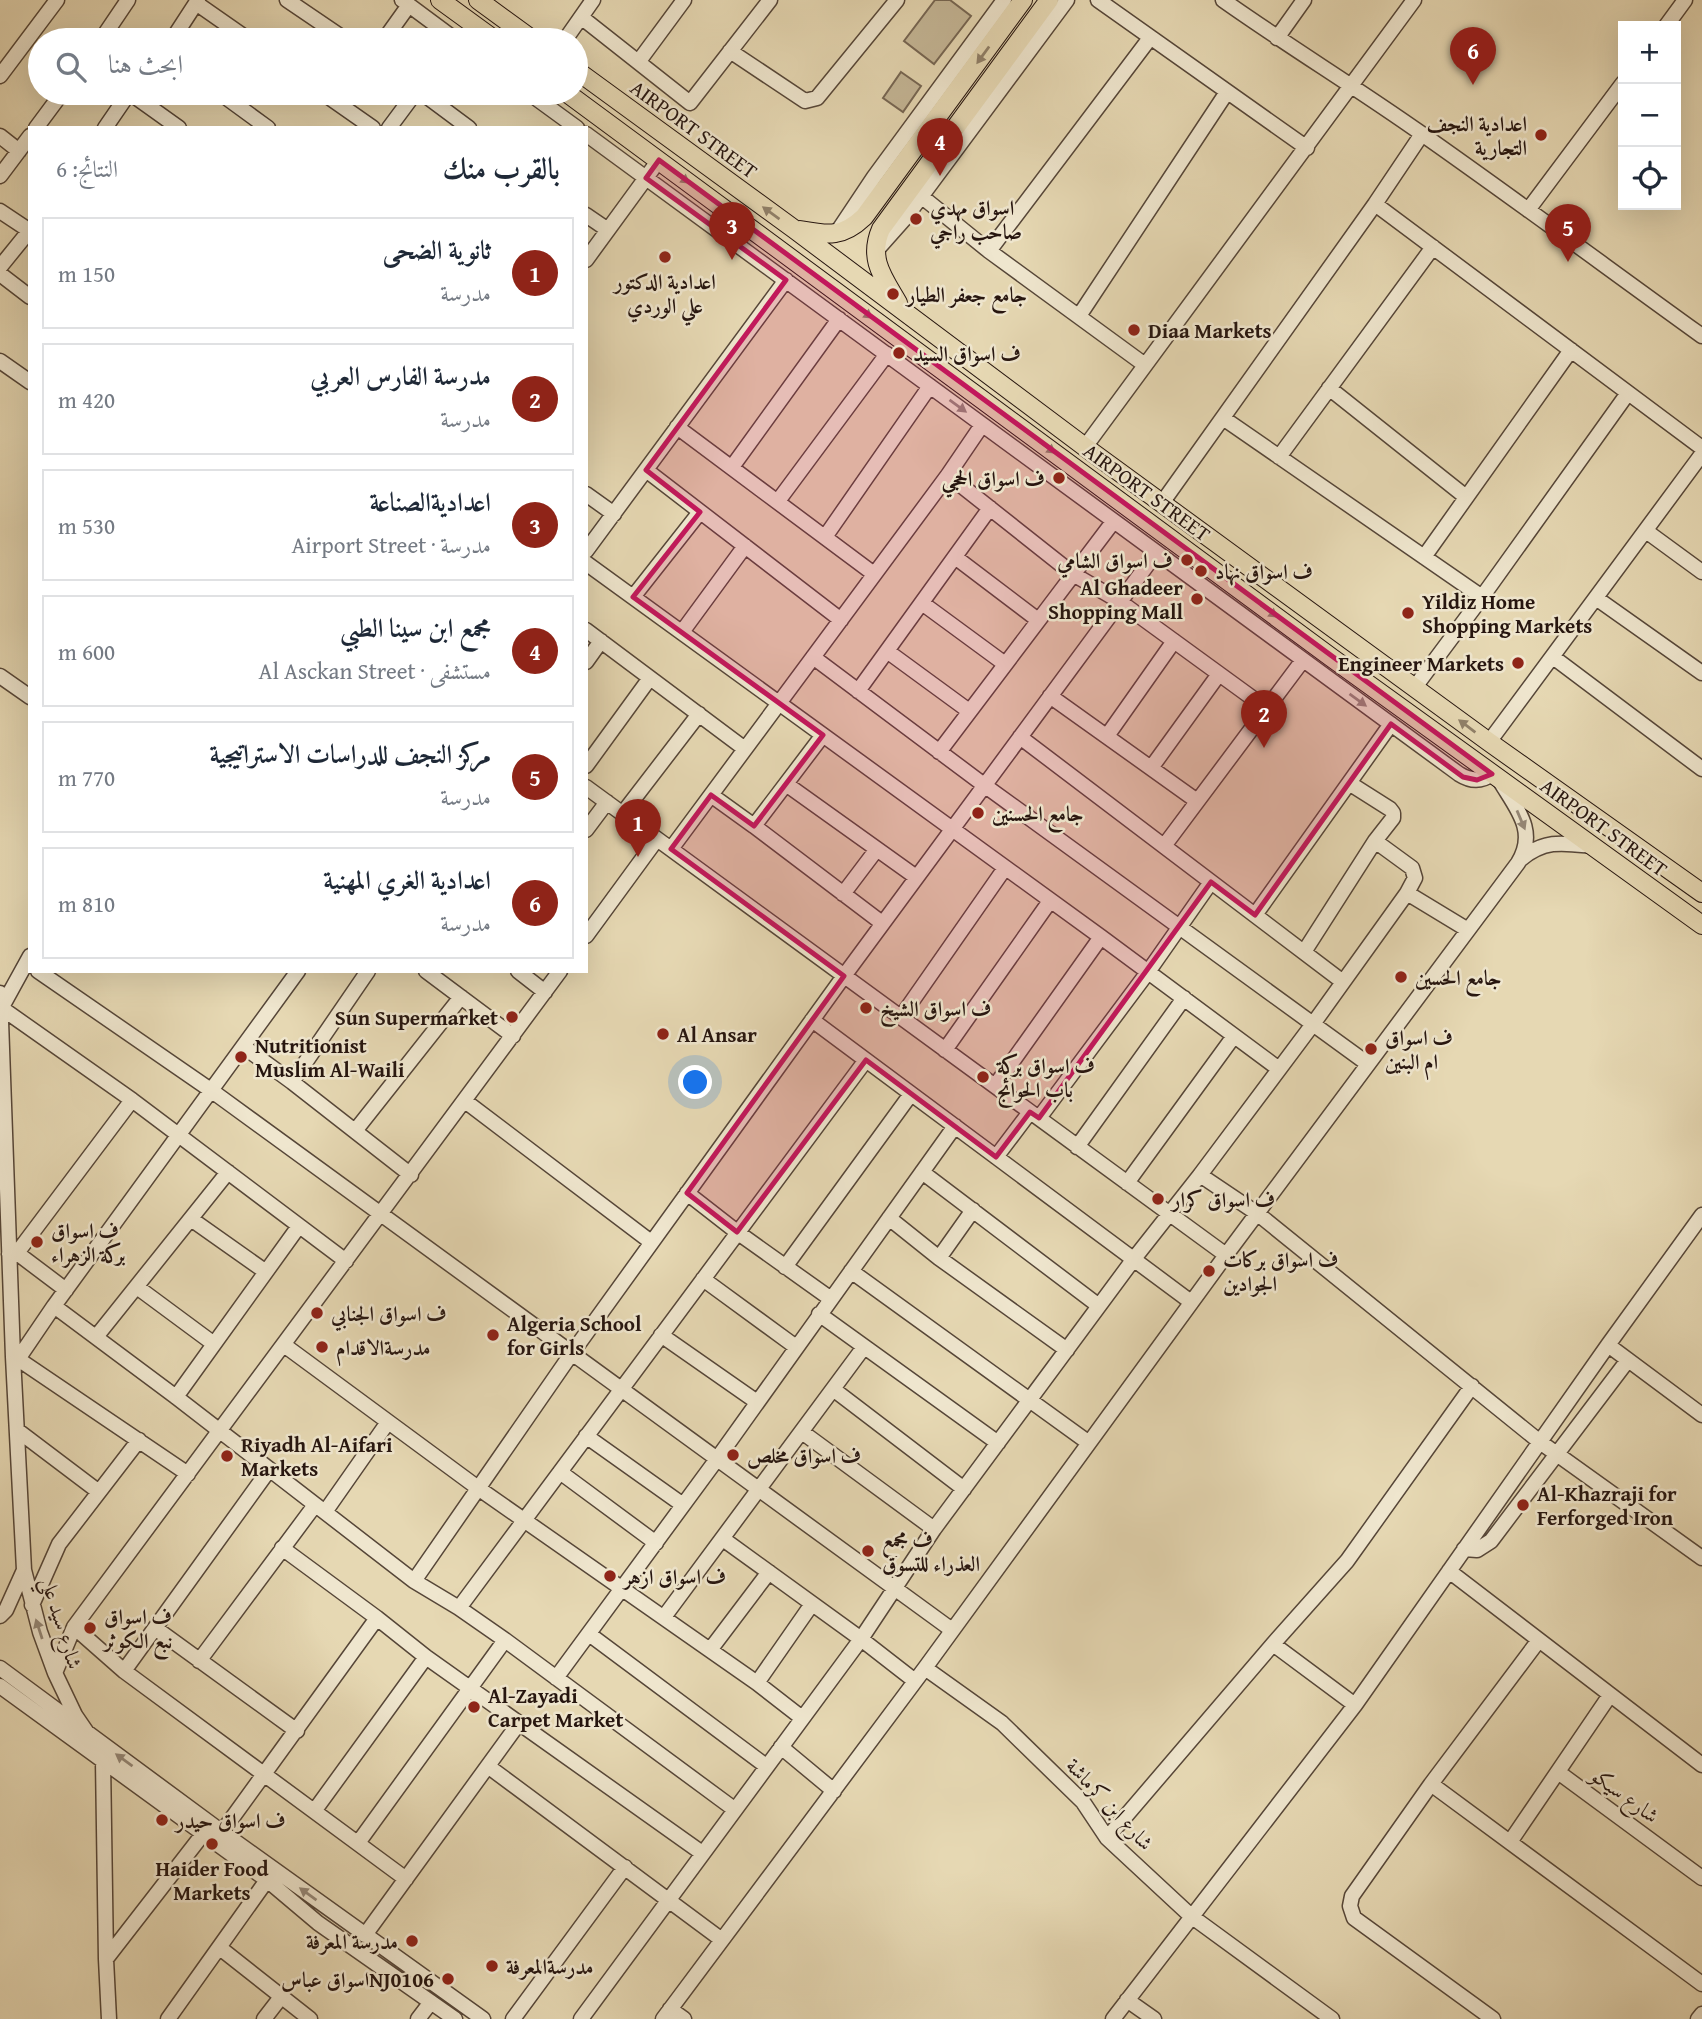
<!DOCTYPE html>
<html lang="ar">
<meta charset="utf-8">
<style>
:root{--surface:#fff;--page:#f6f6f7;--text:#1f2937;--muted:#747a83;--line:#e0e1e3;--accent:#8f2418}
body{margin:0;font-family:"Gentium Book Plus",Amiri,serif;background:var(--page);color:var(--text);direction:rtl}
.controls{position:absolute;right:21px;top:21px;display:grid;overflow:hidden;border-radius:0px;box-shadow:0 7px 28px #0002}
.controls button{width:63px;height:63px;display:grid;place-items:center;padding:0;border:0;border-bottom:2px solid var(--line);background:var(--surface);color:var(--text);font:35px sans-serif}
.you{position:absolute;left:696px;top:1083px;width:24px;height:24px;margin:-18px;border:5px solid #fff;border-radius:50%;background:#1a73e8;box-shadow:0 0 0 10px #1a73e833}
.badge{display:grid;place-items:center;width:46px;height:46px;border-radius:50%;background:var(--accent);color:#fff;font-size:23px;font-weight:700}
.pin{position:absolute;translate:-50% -58px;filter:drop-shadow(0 2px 4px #0008)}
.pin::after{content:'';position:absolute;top:37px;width:24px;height:21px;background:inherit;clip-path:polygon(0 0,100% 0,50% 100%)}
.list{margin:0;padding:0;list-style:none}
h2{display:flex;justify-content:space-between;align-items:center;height:91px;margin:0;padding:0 28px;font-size:30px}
h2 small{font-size:23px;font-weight:400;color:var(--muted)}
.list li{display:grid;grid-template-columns:46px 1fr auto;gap:21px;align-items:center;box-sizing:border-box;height:112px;margin:0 14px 14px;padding:0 14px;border:2px solid var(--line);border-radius:0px}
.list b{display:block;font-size:26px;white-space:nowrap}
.list p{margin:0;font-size:23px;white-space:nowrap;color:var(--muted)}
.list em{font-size:23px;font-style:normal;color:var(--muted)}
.icon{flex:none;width:38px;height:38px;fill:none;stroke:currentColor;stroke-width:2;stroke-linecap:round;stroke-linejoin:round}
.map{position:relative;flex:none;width:1702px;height:2019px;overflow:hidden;direction:ltr}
.search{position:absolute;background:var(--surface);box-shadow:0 7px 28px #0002;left:28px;top:28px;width:560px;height:77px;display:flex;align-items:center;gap:18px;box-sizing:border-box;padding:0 24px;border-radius:38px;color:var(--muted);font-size:26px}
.panel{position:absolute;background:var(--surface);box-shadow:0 7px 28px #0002;left:28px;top:126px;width:560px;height:847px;border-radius:0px;direction:rtl}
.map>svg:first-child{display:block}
.green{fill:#c5b797;stroke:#766653;stroke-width:2}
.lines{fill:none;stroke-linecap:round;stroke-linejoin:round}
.minor-casing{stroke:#564638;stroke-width:17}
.major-casing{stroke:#26150f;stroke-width:20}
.minor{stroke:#efe6ce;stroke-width:14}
.major{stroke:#e6d8b3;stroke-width:18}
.oneway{fill:#908069}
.oneway2{fill:#958878}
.marked{fill:#c2185b;fill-opacity:0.2;stroke:#c2185b;stroke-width:5;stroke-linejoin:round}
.poi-dot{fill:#8f2418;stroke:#efe6ce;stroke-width:2.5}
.labels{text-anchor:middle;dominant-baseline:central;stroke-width:5;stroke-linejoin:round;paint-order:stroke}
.poi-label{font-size:21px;font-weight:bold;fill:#26150f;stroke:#efe6ce;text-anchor:start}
.street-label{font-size:21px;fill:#26150f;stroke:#efe6ce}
</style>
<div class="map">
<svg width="1702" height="2019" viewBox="0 0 1702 2019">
<rect width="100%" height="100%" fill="#e6d8b3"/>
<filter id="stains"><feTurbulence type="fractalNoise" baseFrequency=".00286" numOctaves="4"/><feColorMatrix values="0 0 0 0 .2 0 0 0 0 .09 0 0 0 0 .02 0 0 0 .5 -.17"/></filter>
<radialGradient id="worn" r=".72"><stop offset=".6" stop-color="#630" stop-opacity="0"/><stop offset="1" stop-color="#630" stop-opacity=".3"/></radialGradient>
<!-- green -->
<path class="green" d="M935,0H950L971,16L934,64L904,41Z
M901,72L921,86L903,112L883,98Z"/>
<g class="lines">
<defs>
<path id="minor" d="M287,0L346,40
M402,0L456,40
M1098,0L1307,148
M1223,0C1288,46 1357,88 1422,134C1516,200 1609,269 1702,336
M196,3L249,40
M581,17L690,103L770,0
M1666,26L1685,0
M1277,38L1304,0
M101,40L128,0
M172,40L198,0
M384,40L409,5
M565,40L593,0
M730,51L805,101L817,98L897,0
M639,61L684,0
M0,76L57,0
M130,93L179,128
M220,93L268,128
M323,93L373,128
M422,93L469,128
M529,93L577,128
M36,128L62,93
M105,128L129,93
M389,128L415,93
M586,134L1459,774C1470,781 1481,782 1492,774
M0,136L19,151
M0,176L30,136
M921,196L989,251L1145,365
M1375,204L1702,448
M1528,210L1623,83
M0,211L30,231
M586,215L608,230
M836,234L874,177L1004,0
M989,251L1150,38
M875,252L906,217L1067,0
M586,260L659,160
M0,267L30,230
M0,274L30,297
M1079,316L1227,92
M0,361L30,382
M1329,388L1466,497
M1223,418L1482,597
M677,427L874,574
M1085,447L1414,0
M1279,457L1433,247
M732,467L839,319
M646,470L841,620
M948,475L1073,574L1119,601L1266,708
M586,494L614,514
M778,501L887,354
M1162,503L1375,204L1422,134
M1646,531L1702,572
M825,537L930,386
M586,551L786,280
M955,557L1038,620
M1424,557L1571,350
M586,563L1101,937L1279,1069
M633,597L700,512
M1596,598L1702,673
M922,603L1005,664
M586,630L745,749
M682,632L745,546
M887,651L969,711
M813,657L984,785L1368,1064
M1553,657L1702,769
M586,662L601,641
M0,676L30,697
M1415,687L1482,597L1628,393
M858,691L990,508
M1050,696L1197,801
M1107,736L1174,641
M1020,737L1343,982
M1489,742L1702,454
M939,752L1113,522
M586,766L650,678
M1151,768L1219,674
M786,784L916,877
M586,787L1226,1255
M711,795L754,826L823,735
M623,813L699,714
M754,826L882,923
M586,830L607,802
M1164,846L1303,660
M671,849L948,475L982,425
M1521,859C1545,839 1564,843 1592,846
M1407,893L1468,930
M843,894L877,849
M1255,915L1391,724
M586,936L657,839
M1304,952L1375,841L1393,818V813L1390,809L1349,783
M38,971L212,1091L952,1630
M426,971L513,1036
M518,971L545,992
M0,993L13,1357L24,1570L40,1632L55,1673L75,1715L88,1734
M0,1007L132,1100L346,1261
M2,1007L30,956
M901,1017L1005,868
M812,1020L1191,1302
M244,1047L292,1082L411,1175
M945,1050L1050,901
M292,1082L368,971
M995,1086L1101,937
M465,1101L651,1242
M1039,1118L1148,972L1211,882
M355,1131L461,997
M1077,1147L1184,998
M996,1157L1030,1112
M922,1172L1099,1306
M1200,1175L1258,1214L1540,1442L1702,1558
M1127,1183L1234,1036
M687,1193L737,1232L831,1299
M889,1218L939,1258L1067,1350
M191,1219L266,1272
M17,1253L66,1290
M9,1254L17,1253L132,1100
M939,1258L973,1210
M785,1267L911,1094
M851,1271L1089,1443
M703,1279L796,1347
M137,1287L214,1344
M54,1306L176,1397L414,1581L459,1608L505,1640L734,1809
M819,1314L998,1443
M661,1335L757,1402
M96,1337L228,1172
M284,1345L478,1488L757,1683L802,1718
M1608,1345L1702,1415
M13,1357L18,1359L188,1474
M18,1359L54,1306L298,971
M833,1389L964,1489
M176,1397L299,1226
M17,1430L99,1492
M802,1432L934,1529
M586,1436L683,1505
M560,1472L656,1543
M325,1512L388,1422
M723,1539L861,1639L915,1681
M282,1548L377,1618L426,1657L702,1853
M1464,1549L1477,1550L1491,1541L1628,1360
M1449,1571L1702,1765
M414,1581L572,1353L844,976L1156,553
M32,1605L59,1544L139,1440
M459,1608L866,1060
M0,1616L6,1610L24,1570
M664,1617L864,1347
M74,1627L124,1671L406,1879
M155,1628L297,1731
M589,1634L766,1766
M1273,1644L1355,1705
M710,1650L769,1572
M199,1661L315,1505
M0,1668L222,1832L483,2019
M925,1668L1002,1723L1083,1802L1107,1838L1191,1916L1332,2019
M124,1671L269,1470
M55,1673L74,1627L560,971
M556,1678L717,1459L955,1126
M757,1683L812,1604
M0,1686L267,1880L318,1923L455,2019
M781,1747L834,1791
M103,1761L106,1959L109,2019
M489,1767L722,1940
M1558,1772L1702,1878
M1431,1784L1702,1984
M315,1810L426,1657
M222,1832L377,1618
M1107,1838L1273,1644L1347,1561L1472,1386
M1510,1842L1610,1695
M358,1843L505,1640
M365,1935L519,1723
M220,1948L310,2019
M106,1959L203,1834
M1127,2000L1154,2019
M670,2009L684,2019
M168,2019L267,1880
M264,2019L281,1997
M418,2019L431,2002
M513,2019L625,1867
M581,2019L861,1639L934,1529L1133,1260L1200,1175L1313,1024L1407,893L1415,878L1412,868L1375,841
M663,2019L925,1668L1226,1255L1518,863C1538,831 1516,808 1500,781
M1113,2019L1355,1705L1608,1345L1702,1215
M1493,2019L1354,1918L1350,1906L1352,1896L1431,1784L1539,1640
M1698,2019L1702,2014"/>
<path id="major" d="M440,0L495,40
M478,0L533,40
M576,70L794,229L1085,447L1489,742L1702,893
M567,93L1332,658L1702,925
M800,230C828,235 842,238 864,217L1023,0
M734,242L746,225
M898,303C883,277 868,259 881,229L1049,0"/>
</defs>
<!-- minor casing -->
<use href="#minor" class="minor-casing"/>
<!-- major casing -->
<use href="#major" class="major-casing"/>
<!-- minor -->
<use href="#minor" class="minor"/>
<!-- major -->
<use href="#major" class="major"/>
</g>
<!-- one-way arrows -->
<defs><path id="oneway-solid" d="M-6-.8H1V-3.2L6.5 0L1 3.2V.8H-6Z" transform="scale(1.75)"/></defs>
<g class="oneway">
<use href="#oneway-solid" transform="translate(983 55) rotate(126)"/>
<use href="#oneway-solid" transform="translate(681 177) rotate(36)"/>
<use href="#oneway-solid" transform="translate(771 213) rotate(-144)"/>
<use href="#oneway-solid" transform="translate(864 312) rotate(36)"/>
<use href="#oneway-solid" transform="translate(1047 447) rotate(36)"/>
<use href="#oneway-solid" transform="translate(1269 611) rotate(36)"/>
<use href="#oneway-solid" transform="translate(1467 726) rotate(-143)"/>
</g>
<g class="oneway2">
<use href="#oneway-solid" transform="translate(958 406) rotate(36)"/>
<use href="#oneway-solid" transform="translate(1358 700) rotate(36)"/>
<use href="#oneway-solid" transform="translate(1521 820) rotate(67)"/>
<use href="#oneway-solid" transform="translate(39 1629) rotate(-108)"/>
<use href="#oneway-solid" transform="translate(124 1760) rotate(-144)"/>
<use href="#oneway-solid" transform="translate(308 1894) rotate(-144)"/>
</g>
<!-- marked area -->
<path class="marked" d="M659,160L1492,774L1477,780L1463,777L1391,724L1255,915L1211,882L1039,1118L1030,1112L996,1157L866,1060L737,1232L687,1193L844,976L671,849L711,795L754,826L823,735L633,597L700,512L646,470L786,280L646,178Z"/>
<!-- markers -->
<g class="poi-dot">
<circle cx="1541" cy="135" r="7"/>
<circle cx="916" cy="219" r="7"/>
<circle cx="665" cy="257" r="7"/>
<circle cx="893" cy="294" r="7"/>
<circle cx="1134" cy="330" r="7"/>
<circle cx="899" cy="353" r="7"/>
<circle cx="1059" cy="478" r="7"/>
<circle cx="1187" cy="560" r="7"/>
<circle cx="1201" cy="571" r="7"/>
<circle cx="1197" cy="599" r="7"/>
<circle cx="1408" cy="613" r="7"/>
<circle cx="1518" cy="663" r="7"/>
<circle cx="978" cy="813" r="7"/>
<circle cx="1401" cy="977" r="7"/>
<circle cx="866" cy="1008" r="7"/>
<circle cx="512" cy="1017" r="7"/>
<circle cx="663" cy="1034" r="7"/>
<circle cx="1371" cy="1049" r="7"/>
<circle cx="241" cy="1057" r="7"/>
<circle cx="983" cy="1077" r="7"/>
<circle cx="1158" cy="1199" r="7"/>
<circle cx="37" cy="1242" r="7"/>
<circle cx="1209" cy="1271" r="7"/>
<circle cx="317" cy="1313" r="7"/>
<circle cx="493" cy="1335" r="7"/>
<circle cx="322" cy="1347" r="7"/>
<circle cx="733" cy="1455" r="7"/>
<circle cx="227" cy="1456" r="7"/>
<circle cx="1523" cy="1505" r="7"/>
<circle cx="868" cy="1551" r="7"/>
<circle cx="610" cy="1576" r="7"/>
<circle cx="90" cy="1628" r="7"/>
<circle cx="474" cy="1707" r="7"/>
<circle cx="162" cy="1820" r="7"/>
<circle cx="212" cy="1844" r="7"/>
<circle cx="412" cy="1941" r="7"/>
<circle cx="492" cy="1966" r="7"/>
<circle cx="448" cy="1979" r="7"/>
</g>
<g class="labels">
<!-- poi labels -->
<g class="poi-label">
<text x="1527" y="123" text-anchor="end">اعدادية النجف<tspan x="1527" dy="24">التجارية</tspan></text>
<text x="930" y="207">اسواق مهدي<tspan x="930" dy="24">صاحب راجي</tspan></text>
<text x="665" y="281" text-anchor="middle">اعدادية الدكتور<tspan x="665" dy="24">علي الوردي</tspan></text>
<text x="907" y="294">جامع جعفر الطيار</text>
<text x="1148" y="330">Diaa Markets</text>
<text x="913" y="353">ف اسواق السيد</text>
<text x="1045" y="478" text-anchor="end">ف اسواق الحجي</text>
<text x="1173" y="560" text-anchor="end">ف اسواق الشامي</text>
<text x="1215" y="571">ف اسواق نهاد</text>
<text x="1183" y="587" text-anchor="end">Al Ghadeer<tspan x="1183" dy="24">Shopping Mall</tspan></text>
<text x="1422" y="601">Yildiz Home<tspan x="1422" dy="24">Shopping Markets</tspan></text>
<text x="1504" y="663" text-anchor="end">Engineer Markets</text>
<text x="992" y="813">جامع الحسنين</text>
<text x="1415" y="977">جامع الحسين</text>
<text x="880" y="1008">ف اسواق الشيخ</text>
<text x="498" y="1017" text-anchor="end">Sun Supermarket</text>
<text x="677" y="1034">Al Ansar</text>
<text x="1385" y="1037">ف اسواق<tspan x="1385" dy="24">ام البنين</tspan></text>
<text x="255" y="1045">Nutritionist<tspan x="255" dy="24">Muslim Al-Waili</tspan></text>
<text x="997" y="1065">ف اسواق بركة<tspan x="997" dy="24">باب الحوائج</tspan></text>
<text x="1172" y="1199">ف اسواق كرار</text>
<text x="51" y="1230">ف اسواق<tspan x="51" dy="24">بركة الزهراء</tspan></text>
<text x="1223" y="1259">ف اسواق بركات<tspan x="1223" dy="24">الجوادين</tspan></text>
<text x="331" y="1313">ف اسواق الجنابي</text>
<text x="507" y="1323">Algeria School<tspan x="507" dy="24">for Girls</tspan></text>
<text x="336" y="1347">مدرسةالاقدام</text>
<text x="241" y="1444">Riyadh Al-Aifari<tspan x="241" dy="24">Markets</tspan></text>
<text x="747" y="1455">ف اسواق مخلص</text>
<text x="1537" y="1493">Al-Khazraji for<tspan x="1537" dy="24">Ferforged Iron</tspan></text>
<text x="882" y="1539">ف مجمع<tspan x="882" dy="24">العذراء للتسوق</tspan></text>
<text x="624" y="1576">ف اسواق ازهر</text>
<text x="104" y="1616">ف اسواق<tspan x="104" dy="24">نبع الكوثر</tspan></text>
<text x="488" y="1695">Al-Zayadi<tspan x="488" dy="24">Carpet Market</tspan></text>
<text x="176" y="1820">ف اسواق حيدر</text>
<text x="212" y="1868" text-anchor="middle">Haider Food<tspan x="212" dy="24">Markets</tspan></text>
<text x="398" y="1941" text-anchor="end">مدرسة المعرفة</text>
<text x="506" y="1966">مدرسةالمعرفة</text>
<text x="434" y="1979" text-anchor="end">اسواق عباسNJ0106</text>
</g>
<!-- street labels -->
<g class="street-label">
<text transform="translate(694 129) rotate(36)">AIRPORT STREET</text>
<text transform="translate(1147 492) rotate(36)">AIRPORT STREET</text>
<text transform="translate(1604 827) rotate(36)">AIRPORT STREET</text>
<text transform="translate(62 1623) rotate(73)">شارع سيد علي</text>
<text transform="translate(1625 1795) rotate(36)">شارع سيكو</text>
<text transform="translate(1110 1804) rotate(47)">شارع ابن كرماشة</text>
</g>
</g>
<rect width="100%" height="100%" filter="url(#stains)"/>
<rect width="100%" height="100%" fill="url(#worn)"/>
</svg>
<div class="controls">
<button>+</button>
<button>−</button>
<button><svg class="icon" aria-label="locate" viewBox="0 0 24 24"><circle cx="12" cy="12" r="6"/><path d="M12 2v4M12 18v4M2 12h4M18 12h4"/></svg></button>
</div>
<div class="you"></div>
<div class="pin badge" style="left:638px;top:857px">1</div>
<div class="pin badge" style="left:1264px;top:748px">2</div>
<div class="pin badge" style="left:732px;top:260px">3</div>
<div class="pin badge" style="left:940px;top:176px">4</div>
<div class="pin badge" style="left:1568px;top:262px">5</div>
<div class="pin badge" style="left:1473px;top:85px">6</div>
<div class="search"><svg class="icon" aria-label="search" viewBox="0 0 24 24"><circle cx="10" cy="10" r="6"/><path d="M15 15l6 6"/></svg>ابحث هنا</div>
<section class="panel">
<h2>بالقرب منك<small>النتائج: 6</small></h2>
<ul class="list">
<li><span class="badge">1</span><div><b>ثانوية الضحى</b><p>مدرسة</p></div><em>150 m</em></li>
<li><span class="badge">2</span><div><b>مدرسة الفارس العربي</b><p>مدرسة</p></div><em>420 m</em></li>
<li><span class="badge">3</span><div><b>اعداديةالصناعة</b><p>مدرسة · Airport Street</p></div><em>530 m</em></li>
<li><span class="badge">4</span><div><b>مجمع ابن سينا الطبي</b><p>مستشفى · Al Asckan Street</p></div><em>600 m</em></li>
<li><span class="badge">5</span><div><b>مركز النجف للدراسات الاستراتيجية</b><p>مدرسة</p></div><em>770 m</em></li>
<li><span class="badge">6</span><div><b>اعدادية الغري المهنية</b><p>مدرسة</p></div><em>810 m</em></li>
</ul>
</section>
</div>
